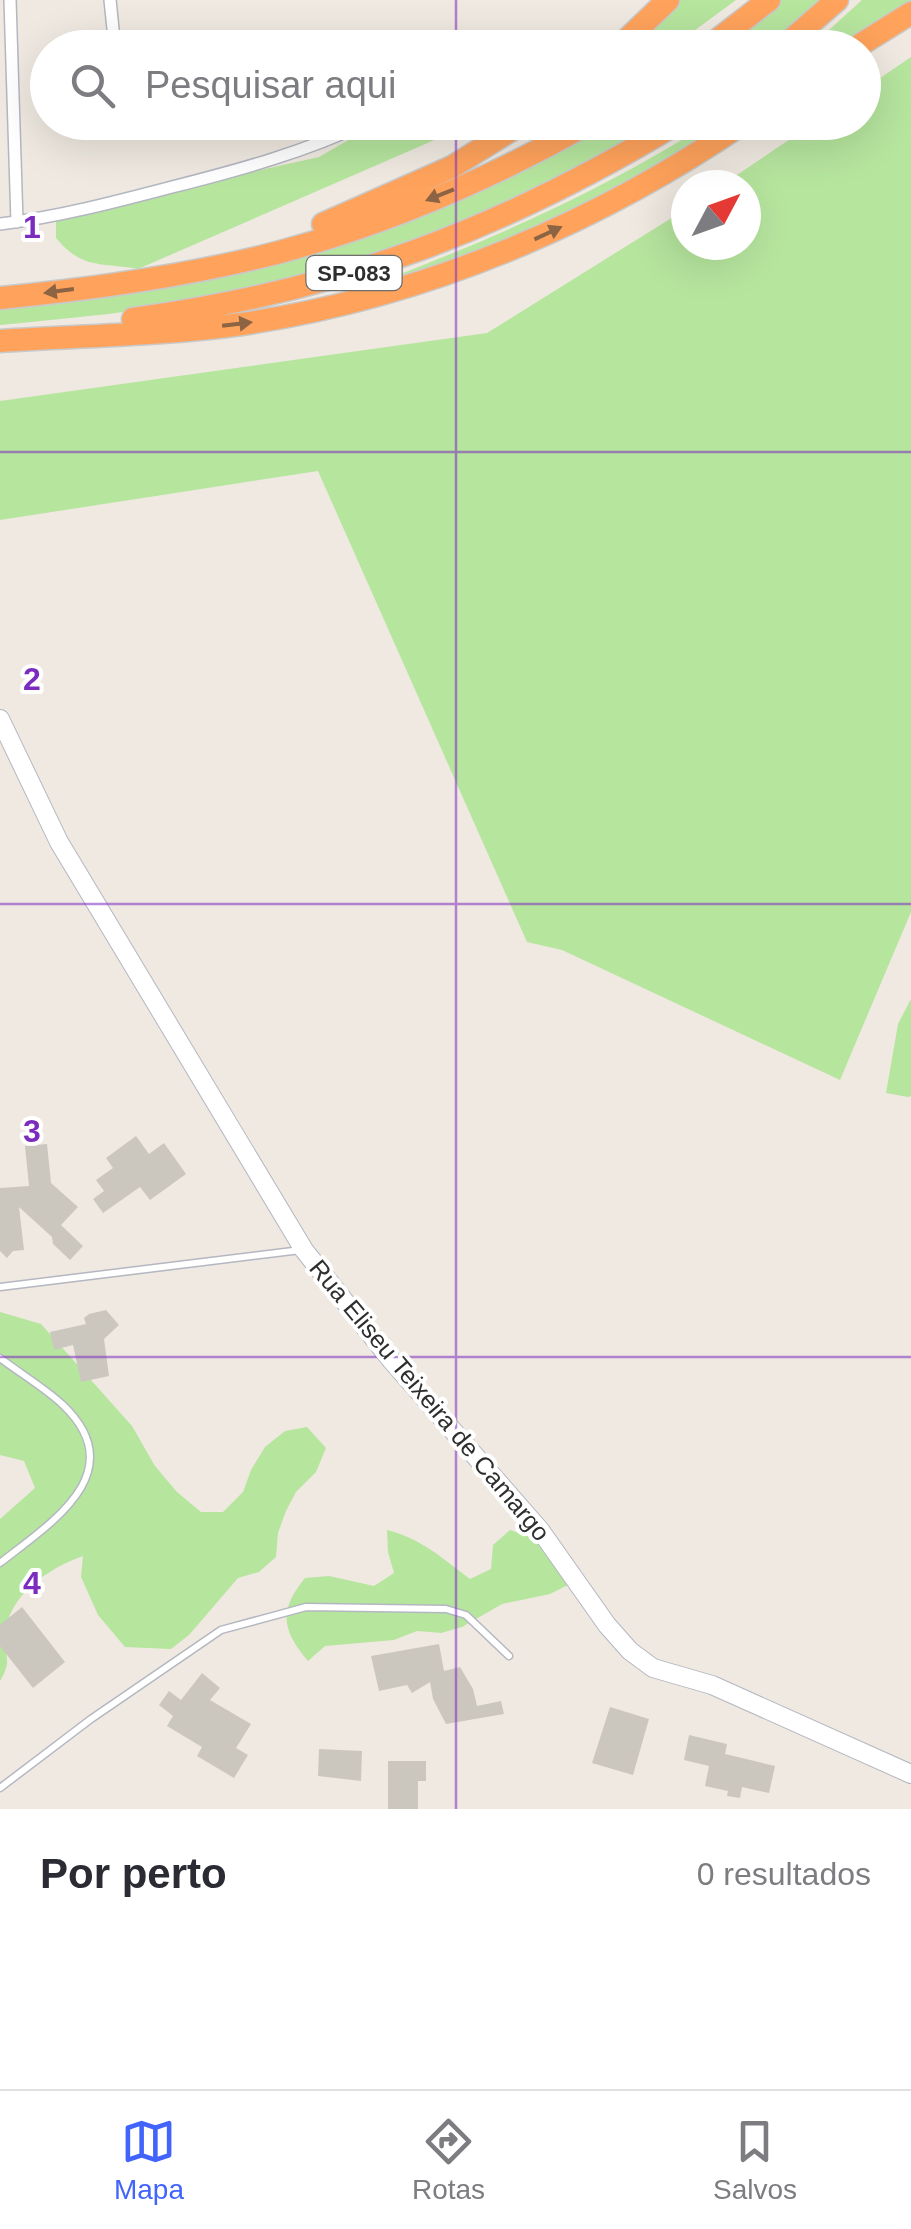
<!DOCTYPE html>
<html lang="pt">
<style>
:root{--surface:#fff;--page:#f2f2f3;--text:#2b2b33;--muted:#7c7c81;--line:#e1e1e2;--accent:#4264fb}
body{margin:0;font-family:Arial,sans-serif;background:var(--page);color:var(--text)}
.compass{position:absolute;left:671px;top:170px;width:90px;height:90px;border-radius:50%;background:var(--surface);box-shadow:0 10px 40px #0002;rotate:49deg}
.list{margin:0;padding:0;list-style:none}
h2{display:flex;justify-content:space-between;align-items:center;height:130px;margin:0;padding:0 40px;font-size:42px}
h2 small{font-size:32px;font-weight:400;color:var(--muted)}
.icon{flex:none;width:55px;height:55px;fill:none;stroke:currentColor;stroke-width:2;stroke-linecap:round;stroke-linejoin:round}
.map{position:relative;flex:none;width:911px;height:1809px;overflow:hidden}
.search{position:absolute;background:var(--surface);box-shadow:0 10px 40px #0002;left:30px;right:30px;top:30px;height:110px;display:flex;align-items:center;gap:25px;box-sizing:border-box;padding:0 35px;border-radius:55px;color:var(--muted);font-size:38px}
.sheet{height:280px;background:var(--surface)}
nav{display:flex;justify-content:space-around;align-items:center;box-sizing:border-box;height:140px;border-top:2px solid var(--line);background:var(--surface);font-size:28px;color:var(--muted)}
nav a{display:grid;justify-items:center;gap:5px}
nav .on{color:var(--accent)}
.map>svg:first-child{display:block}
.green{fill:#b6e59e}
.building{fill:#cbc7bf}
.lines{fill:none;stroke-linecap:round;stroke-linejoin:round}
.lane-casing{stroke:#b4b7c1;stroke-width:9}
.street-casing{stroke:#b4b7c1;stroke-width:14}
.secondary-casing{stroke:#b4b7c1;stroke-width:20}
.highway-casing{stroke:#c9c9c9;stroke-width:25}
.lane{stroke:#fff;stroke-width:6}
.street{stroke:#fff;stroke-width:11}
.secondary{stroke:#fff;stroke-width:18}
.highway{stroke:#ffa35c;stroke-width:22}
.oneway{fill:#8c6343}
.grid{fill:none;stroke:#7b2cbf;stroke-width:2.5;stroke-opacity:0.55}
.labels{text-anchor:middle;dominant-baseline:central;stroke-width:8;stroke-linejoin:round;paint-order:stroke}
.shield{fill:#fff;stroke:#6d6d6d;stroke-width:2.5}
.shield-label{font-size:22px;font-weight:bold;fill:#2e2e2e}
.street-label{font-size:25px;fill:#2e2e2e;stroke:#fff}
.grid-label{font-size:32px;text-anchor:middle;font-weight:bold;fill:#7b2cbf;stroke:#fff;stroke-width:8;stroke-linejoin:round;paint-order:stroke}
</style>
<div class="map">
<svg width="911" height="1809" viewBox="0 0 911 1809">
<rect width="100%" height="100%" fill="#efe9e1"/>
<!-- green -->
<path class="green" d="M679,0H736L672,47L629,48Z
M781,0H823L766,47L720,48Z
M862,0H911V4L843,47L809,48Z
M911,57V912L840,1080L562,950L527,942L318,471L0,520V401L487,333L686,209V245H746V185H722L814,123L864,122V89Z
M378,123H465L446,135L138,269C100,262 83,270 56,238V216L319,157Z
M603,123H657C519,206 369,265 212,298C142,312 71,318 0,325V305L148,286L551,152Z
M709,123H733L582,212L385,284L377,283C493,239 604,190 709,123Z
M911,999V1096L908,1097L886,1093L898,1024Z
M0,1312L41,1324L132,1426L155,1466L177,1492L201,1512H223L243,1492L251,1470L265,1447L285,1431L307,1427L326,1448L316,1472L296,1492L286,1511L278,1533L276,1557L259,1572L238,1578L189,1635L171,1649L125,1647L98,1615L81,1577L83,1556C49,1568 7,1595 5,1637C4,1658 13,1659 0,1681V1519L35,1488L24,1461L0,1455Z
M387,1530C422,1539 442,1558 470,1579L491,1569L493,1545L510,1530L536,1539L570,1584L550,1594L502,1604L462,1627L441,1633L417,1631L394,1640L325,1646L308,1661C281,1629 279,1610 305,1578L329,1576L374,1586L394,1573L388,1552Z"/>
<!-- building -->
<path class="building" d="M136,1136L149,1154L164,1143L186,1174L150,1200L140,1187L103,1213L93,1199L104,1191L96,1180L113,1168L106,1158Z
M47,1144L51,1183L78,1207L61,1225L83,1246L70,1260L53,1244L52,1237L19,1207L24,1250L13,1251L7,1258L0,1251V1188L29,1186L25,1146Z
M106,1310L119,1325L104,1339L109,1376L81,1382L73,1345L54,1350L50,1332L86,1324L84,1318L89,1314Z
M22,1607L65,1662L33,1688L0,1646V1625Z
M439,1644L444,1671L460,1667L473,1689L477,1706L501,1701L504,1714L446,1724L433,1699L430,1682L412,1693L407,1685L379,1691L371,1656Z
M202,1673L220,1688L210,1700L251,1724L236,1748L248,1755L234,1778L197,1756L202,1747L167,1726L173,1716L159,1705L169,1691L181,1700Z
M610,1707L649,1719L633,1775L592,1763Z
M689,1735L727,1744L725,1754L775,1766L769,1793L742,1787L740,1798L727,1796L728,1791L705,1786L709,1766L684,1760Z
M319,1749L362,1751L361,1781L318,1776Z
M388,1761H426V1781H418V1809H388Z"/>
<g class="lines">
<defs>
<path id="lane" d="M0,1287L301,1250
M0,1358C21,1374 45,1388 63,1405C133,1472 51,1523 0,1563
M0,1788L91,1719L221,1630L306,1607L446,1609L466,1615L509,1656"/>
<path id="street" d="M10,0L17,222
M110,0L115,48
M0,224C58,217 115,202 172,187C239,170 305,152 368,122"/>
<path id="secondary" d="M0,719L59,842L304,1250L391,1360L540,1530L607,1625L630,1651L653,1668L712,1685L911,1774"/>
<path id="highway" d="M618,48L668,0
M707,48L769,0
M782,48L837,0
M855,48L911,13
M323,224L452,167L524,122
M0,298C93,289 189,276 280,252C388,223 494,177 591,122
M133,319C339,291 501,230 679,122
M0,341C80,336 163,335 242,324C423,297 594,225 745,122"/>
</defs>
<!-- lane casing -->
<use href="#lane" class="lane-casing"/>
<!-- street casing -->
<use href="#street" class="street-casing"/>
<!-- secondary casing -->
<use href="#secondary" class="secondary-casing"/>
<!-- highway casing -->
<use href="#highway" class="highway-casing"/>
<!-- lane -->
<use href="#lane" class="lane"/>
<!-- street -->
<use href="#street" class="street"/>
<!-- secondary -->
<use href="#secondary" class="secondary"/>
<!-- highway -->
<use href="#highway" class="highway"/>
</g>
<!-- one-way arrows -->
<defs><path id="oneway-solid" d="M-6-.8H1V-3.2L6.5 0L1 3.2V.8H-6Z" transform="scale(2.5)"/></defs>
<g class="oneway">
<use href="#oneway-solid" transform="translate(440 195) rotate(158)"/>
<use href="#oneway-solid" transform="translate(548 233) rotate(-25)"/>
<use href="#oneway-solid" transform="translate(59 291) rotate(172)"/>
<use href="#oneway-solid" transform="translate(237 324) rotate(-7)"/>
</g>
<!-- grid -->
<path class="grid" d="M456,0V48M456,122V1809M0,452H911M0,904H911M0,1357H911"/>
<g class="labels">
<!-- shield labels -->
<rect class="shield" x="306.5" y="256" width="95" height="34" rx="8"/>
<g class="shield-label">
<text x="354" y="273">SP-083</text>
</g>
<!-- street labels -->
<g class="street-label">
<text transform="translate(430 1400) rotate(50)">Rua Eliseu Teixeira de Camargo</text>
</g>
</g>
<g class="grid-label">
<text x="32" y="238">1</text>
<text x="32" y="690">2</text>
<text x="32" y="1142">3</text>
<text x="32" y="1594">4</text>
</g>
</svg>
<svg class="compass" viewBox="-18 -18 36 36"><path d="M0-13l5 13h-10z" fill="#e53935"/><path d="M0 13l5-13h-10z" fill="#7c7c81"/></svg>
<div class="search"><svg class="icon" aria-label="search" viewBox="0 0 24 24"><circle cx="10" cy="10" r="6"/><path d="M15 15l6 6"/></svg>Pesquisar aqui</div>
</div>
<section class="sheet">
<h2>Por perto<small>0 resultados</small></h2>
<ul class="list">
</ul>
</section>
<nav>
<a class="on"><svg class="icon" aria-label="map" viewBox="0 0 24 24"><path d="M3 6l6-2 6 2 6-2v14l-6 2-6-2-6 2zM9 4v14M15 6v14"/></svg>Mapa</a>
<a><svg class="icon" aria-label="directions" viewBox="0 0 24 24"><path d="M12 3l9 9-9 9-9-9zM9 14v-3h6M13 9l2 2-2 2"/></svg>Rotas</a>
<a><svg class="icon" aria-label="saved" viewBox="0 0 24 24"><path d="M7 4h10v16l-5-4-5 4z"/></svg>Salvos</a>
</nav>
